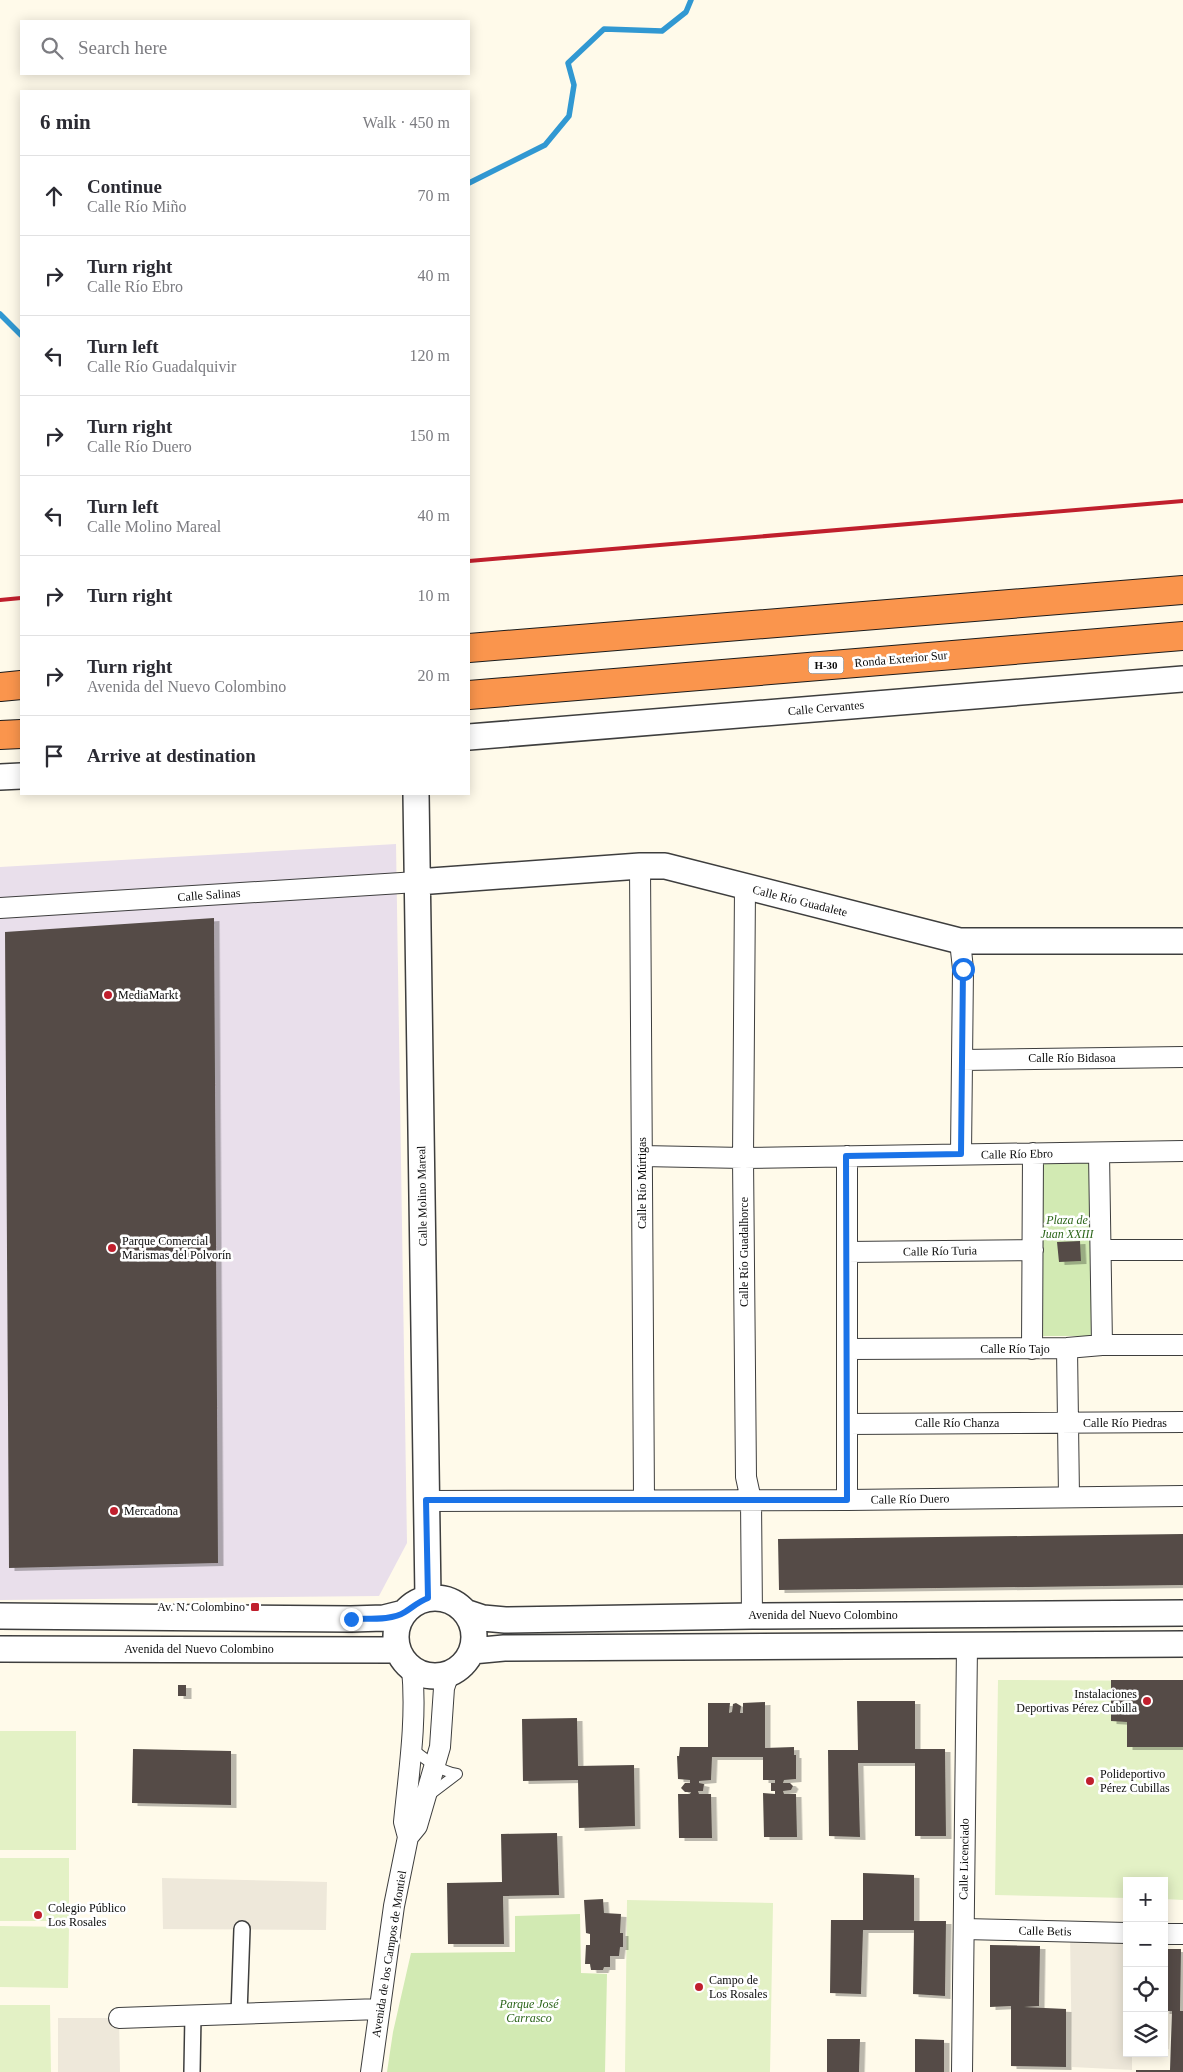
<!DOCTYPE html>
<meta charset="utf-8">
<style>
:root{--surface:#fff;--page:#f7f7f7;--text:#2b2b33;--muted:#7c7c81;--line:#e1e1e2}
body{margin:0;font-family:"Times New Roman",serif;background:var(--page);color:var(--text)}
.controls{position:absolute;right:15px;bottom:15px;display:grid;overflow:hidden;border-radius:0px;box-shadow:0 2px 12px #0003}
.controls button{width:45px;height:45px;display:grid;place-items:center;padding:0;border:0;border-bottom:1px solid var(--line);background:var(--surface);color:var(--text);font:25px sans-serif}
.stop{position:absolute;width:15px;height:15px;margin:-11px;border:4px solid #1a73e8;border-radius:50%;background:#fff}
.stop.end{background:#1a73e8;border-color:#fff;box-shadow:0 1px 5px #0008}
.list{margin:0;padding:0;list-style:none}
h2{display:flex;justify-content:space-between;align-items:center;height:65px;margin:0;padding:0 20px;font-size:21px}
h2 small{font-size:16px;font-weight:400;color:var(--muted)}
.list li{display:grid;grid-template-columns:32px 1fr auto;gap:15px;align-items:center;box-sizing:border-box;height:80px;padding:0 20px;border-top:1px solid var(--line)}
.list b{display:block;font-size:19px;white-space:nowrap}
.list p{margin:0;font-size:16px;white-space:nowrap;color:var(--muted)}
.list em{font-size:16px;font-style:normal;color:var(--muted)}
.icon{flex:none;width:28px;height:28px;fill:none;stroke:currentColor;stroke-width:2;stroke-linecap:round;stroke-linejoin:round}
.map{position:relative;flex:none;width:1183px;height:2072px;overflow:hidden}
.search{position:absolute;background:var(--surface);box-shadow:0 2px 12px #0003;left:20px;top:20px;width:450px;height:55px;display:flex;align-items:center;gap:12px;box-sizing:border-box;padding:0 18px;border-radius:0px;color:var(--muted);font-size:19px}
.panel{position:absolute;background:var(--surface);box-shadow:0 2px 12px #0003;left:20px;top:90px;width:450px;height:705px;border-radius:0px}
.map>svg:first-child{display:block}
.industrial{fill:#e9dfeb}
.green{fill:#d2eab3}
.pitch{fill:#e3f1c5}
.plaza{fill:#eee8da}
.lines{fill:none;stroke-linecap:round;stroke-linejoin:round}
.stream{stroke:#3198d2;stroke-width:5.5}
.building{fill:#544c47;filter:url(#shadow)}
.service-casing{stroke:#3e3e3e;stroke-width:12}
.pedestrian-casing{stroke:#3e3e3e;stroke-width:18}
.minor-casing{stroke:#3e3e3e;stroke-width:22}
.tertiary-casing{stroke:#3e3e3e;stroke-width:28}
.motorway-casing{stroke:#1c1c1c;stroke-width:30}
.service{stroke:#fff;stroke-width:10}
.pedestrian{stroke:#fff;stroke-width:15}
.minor{stroke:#fff;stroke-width:20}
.tertiary{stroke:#fff;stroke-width:25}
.motorway{stroke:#fa954d;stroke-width:28}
.rail{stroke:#c01f2d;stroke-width:4}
.route{stroke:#1a73e8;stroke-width:6}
.poi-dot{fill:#c01f2d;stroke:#fff;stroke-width:2}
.labels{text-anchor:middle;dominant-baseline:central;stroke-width:5;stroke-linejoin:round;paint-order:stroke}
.shield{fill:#fff;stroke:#545454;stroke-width:1}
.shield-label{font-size:11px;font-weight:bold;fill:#0b0b0b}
.street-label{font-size:12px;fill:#0b0b0b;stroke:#fff}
.poi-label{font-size:12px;fill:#0b0b0b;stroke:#fff;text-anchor:start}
.park-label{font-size:12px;font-style:italic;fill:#2c651a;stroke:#fff}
</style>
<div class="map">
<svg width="1183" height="2072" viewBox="0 0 1183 2072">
<defs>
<filter id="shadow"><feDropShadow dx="5.5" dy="3" stdDeviation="0" flood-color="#0004"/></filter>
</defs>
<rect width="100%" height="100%" fill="#fffaea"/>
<!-- industrial -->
<path class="industrial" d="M396,844L407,1543L379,1596L0,1600V867Z"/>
<!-- green -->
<path class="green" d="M1040,1158L1092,1159L1093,1336H1043Z
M580,1914L581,1973L607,1974L605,2072H387L393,2032L411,1953L515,1952V1916Z"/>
<!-- pitch -->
<path class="pitch" d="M998,1680L1183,1681V1900L1164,1899V1881H1127V1898L995,1895Z
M0,1731H76V1850H0Z
M0,1858H69V1921H0Z
M627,1900L773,1903L770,2072H625Z
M0,1926L69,1927L68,1988L0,1987Z
M0,2005H50L51,2072H0Z"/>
<!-- plaza -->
<path class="plaza" d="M162,1878L327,1882L326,1930L163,1929Z
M1070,1932L1127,1933V2053H1132V2070L1072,2067Z
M1174,1986L1169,2049H1164V1987Z
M58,2018H119L120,2072H58Z"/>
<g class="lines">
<!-- stream -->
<path class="stream" d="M469,183L545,145L569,116L574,85L568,63L604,29L662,31L686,12L691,0
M0,314L21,335"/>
</g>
<!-- building -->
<path class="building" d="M214,918L218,1563L9,1568L5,932Z
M1080,1241L1081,1261L1059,1262L1057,1242Z
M1183,1534V1585L779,1590L778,1539Z
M1111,1680H1183V1747H1127V1722L1111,1721Z
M178,1685H186V1696H178Z
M857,1701H915V1749H945L946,1836H915V1763H858L860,1837L829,1836L828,1750H858Z
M765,1702V1748L794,1747V1755H796V1779L784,1780L783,1783H790L793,1786L791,1790L783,1791L784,1794H796L797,1837H764L763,1793L775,1794V1791H771V1783H775V1780H763V1757H712L711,1780L699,1781V1783L704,1784L703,1791H698L699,1794H711L712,1838H679L678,1794H690L691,1792H685L681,1788L685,1783H690V1780L678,1779L677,1756H679L680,1747H708V1703H730L729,1713L732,1712L733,1704L736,1703L741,1706L740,1713H743V1703Z
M577,1718L578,1766L634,1765L635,1826L579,1828L578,1780L523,1781L522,1719Z
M133,1749L231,1751V1805L132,1803Z
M557,1833L559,1895L503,1896L504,1944H448L447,1883L502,1882L501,1834Z
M863,1873L914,1875V1921H946L945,1996L913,1994L914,1930H863L861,1994L830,1993L831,1920H863Z
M603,1899L604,1913L621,1914L620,1933H623V1947H620L619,1956H610V1967H604L603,1970H591L590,1964H585L586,1945H590V1934L586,1933L584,1900Z
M990,1945L1040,1946L1039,2006L1024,2007L1066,2009V2067L1011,2066V2006L990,2007Z
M1164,1949H1181L1180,2011H1183V2072H1136V2070H1170L1172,2011H1164Z
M827,2039H860L859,2072H827Z
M915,2039L944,2040V2072H915Z"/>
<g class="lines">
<defs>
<path id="service" d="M411,1748C425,1759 439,1771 457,1774
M428,1796L457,1774"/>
<path id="pedestrian" d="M239,2014L242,1929
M192,2072L193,2015"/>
<path id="minor" d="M640,866L644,1500
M745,887L743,1158L746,1477L751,1500L752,1616
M0,908L417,882
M960,941L963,969L961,1154
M962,1060L1183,1057
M1099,1153L1102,1345
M642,1156L743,1158L1183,1151
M847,1156V1500
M1101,1250H1183
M847,1252L1033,1250
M1067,1348L1069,1497
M847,1349L1067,1348L1102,1345H1183
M1032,1349L1033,1153
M847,1424L1183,1422
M426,1501L847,1500L1183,1496
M408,1837L404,1822C409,1771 417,1719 412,1668
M964,1929L1127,1933
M1164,1934H1183
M119,2018L380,2009
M371,2072L394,1906L408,1837L417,1826L440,1747L444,1688L449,1673
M962,2072L967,1646"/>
<path id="tertiary" d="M469,737L1183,679
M0,777L21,776
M416,794L428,1598
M417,882L640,866H665L960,941H1183
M396 1637a39 39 0 1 1 78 0a39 39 0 1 1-78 0Z
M465,1612L483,1618L505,1620L752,1616L1183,1613
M0,1616L351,1619L384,1618L404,1613
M0,1649L398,1650
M472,1651L504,1648L1183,1644"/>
<path id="motorway" d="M469,648L1183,590
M0,687L21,685
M469,695L1183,636
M0,735L21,734"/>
</defs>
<!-- service casing -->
<use href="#service" class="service-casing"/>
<!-- pedestrian casing -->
<use href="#pedestrian" class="pedestrian-casing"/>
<!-- minor casing -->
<use href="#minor" class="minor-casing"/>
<!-- tertiary casing -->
<use href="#tertiary" class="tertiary-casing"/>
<!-- motorway casing -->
<use href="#motorway" class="motorway-casing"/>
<!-- service -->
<use href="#service" class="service"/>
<!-- pedestrian -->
<use href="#pedestrian" class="pedestrian"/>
<!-- minor -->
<use href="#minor" class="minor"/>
<!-- tertiary -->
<use href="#tertiary" class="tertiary"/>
<!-- motorway -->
<use href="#motorway" class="motorway"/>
<!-- rail -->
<path class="rail" d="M469,561L1183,501
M0,600L21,598"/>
</g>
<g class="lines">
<!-- route -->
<path class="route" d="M351,1619C367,1618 391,1621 405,1612C413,1607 418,1602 428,1598L426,1500H847L846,1156L961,1154L963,969"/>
</g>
<!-- markers -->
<g class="poi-dot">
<circle cx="108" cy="995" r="5"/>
<circle cx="112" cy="1248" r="5"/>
<circle cx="114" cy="1511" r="5"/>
<rect x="250" y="1602" width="10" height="10" rx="2.5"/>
<circle cx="1147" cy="1701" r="5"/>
<circle cx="1090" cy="1781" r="5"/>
<circle cx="38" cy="1915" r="5"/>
<circle cx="699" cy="1987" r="5"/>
</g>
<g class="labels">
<!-- shield labels -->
<rect class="shield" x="808.5" y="656.5" width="35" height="17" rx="4"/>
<g class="shield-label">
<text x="826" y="665">H-30</text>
</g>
<!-- street labels -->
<g class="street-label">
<text transform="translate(901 659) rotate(-5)">Ronda Exterior Sur</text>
<text transform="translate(826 708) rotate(-5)">Calle Cervantes</text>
<text transform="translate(209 895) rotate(-4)">Calle Salinas</text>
<text transform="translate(800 901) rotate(14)">Calle Río Guadalete</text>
<text x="1072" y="1058">Calle Río Bidasoa</text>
<text transform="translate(1017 1154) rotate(-1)">Calle Río Ebro</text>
<text transform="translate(642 1183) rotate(-90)">Calle Río Múrtigas</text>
<text transform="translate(422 1196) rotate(-91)">Calle Molino Mareal</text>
<text transform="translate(940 1251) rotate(-1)">Calle Río Turia</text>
<text transform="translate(744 1252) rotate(-90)">Calle Río Guadalhorce</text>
<text x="1015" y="1349">Calle Río Tajo</text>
<text x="957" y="1423">Calle Río Chanza</text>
<text x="1125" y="1423">Calle Río Piedras</text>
<text transform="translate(910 1499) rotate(-1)">Calle Río Duero</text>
<text x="823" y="1615">Avenida del Nuevo Colombino</text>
<text x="199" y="1649">Avenida del Nuevo Colombino</text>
<text transform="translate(964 1859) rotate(-89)">Calle Licenciado</text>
<text transform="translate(1045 1931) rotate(1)">Calle Betis</text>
<text transform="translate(389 1954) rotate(-81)">Avenida de los Campos de Montiel</text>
</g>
<!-- poi labels -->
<g class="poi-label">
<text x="118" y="995">MediaMarkt</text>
<text x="122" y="1241">Parque Comercial<tspan x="122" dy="14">Marismas del Polvorín</tspan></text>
<text x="124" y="1511">Mercadona</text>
<text x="245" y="1607" text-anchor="end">Av. N. Colombino</text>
<text x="1137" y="1694" text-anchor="end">Instalaciones<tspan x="1137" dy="14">Deportivas Pérez Cubilla</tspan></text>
<text x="1100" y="1774">Polideportivo<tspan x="1100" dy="14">Pérez Cubillas</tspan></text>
<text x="48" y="1908">Colegio Público<tspan x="48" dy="14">Los Rosales</tspan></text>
<text x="709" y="1980">Campo de<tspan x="709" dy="14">Los Rosales</tspan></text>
</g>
<!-- park labels -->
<g class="park-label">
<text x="1067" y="1220">Plaza de<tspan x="1067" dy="14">Juan XXIII</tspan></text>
<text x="529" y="2004">Parque José<tspan x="529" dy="14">Carrasco</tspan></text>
</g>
</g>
</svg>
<div class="controls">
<button>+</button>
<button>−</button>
<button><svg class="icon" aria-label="locate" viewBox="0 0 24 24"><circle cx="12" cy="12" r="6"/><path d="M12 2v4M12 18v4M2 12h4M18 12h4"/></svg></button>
<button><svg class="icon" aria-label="layers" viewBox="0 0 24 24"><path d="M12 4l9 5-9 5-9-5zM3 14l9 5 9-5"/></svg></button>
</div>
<div class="stop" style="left:963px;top:969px"></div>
<div class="stop end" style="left:351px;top:1619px"></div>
<div class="search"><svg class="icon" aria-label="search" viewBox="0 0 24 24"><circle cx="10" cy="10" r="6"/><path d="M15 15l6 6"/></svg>Search here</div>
<section class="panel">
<h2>6 min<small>Walk · 450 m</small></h2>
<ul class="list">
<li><svg class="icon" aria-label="ahead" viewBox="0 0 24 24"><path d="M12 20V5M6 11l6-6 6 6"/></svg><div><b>Continue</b><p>Calle Río Miño</p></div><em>70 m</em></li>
<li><svg class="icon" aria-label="right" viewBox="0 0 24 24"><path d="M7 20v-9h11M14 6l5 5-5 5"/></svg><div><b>Turn right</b><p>Calle Río Ebro</p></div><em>40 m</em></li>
<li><svg class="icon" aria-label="left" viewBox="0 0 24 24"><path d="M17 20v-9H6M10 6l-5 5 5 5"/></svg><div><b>Turn left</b><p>Calle Río Guadalquivir</p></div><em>120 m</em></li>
<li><svg class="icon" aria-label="right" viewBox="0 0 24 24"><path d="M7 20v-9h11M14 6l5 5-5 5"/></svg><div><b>Turn right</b><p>Calle Río Duero</p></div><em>150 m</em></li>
<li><svg class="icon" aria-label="left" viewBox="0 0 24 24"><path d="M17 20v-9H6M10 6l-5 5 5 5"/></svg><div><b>Turn left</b><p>Calle Molino Mareal</p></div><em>40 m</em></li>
<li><svg class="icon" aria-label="right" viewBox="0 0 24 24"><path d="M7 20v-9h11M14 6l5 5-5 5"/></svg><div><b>Turn right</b></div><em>10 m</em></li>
<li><svg class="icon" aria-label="right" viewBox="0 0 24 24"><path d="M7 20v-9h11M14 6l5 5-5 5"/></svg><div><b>Turn right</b><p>Avenida del Nuevo Colombino</p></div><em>20 m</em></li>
<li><svg class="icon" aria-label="arrive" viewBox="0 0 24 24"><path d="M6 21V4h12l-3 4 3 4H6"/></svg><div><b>Arrive at destination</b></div></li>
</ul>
</section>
</div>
